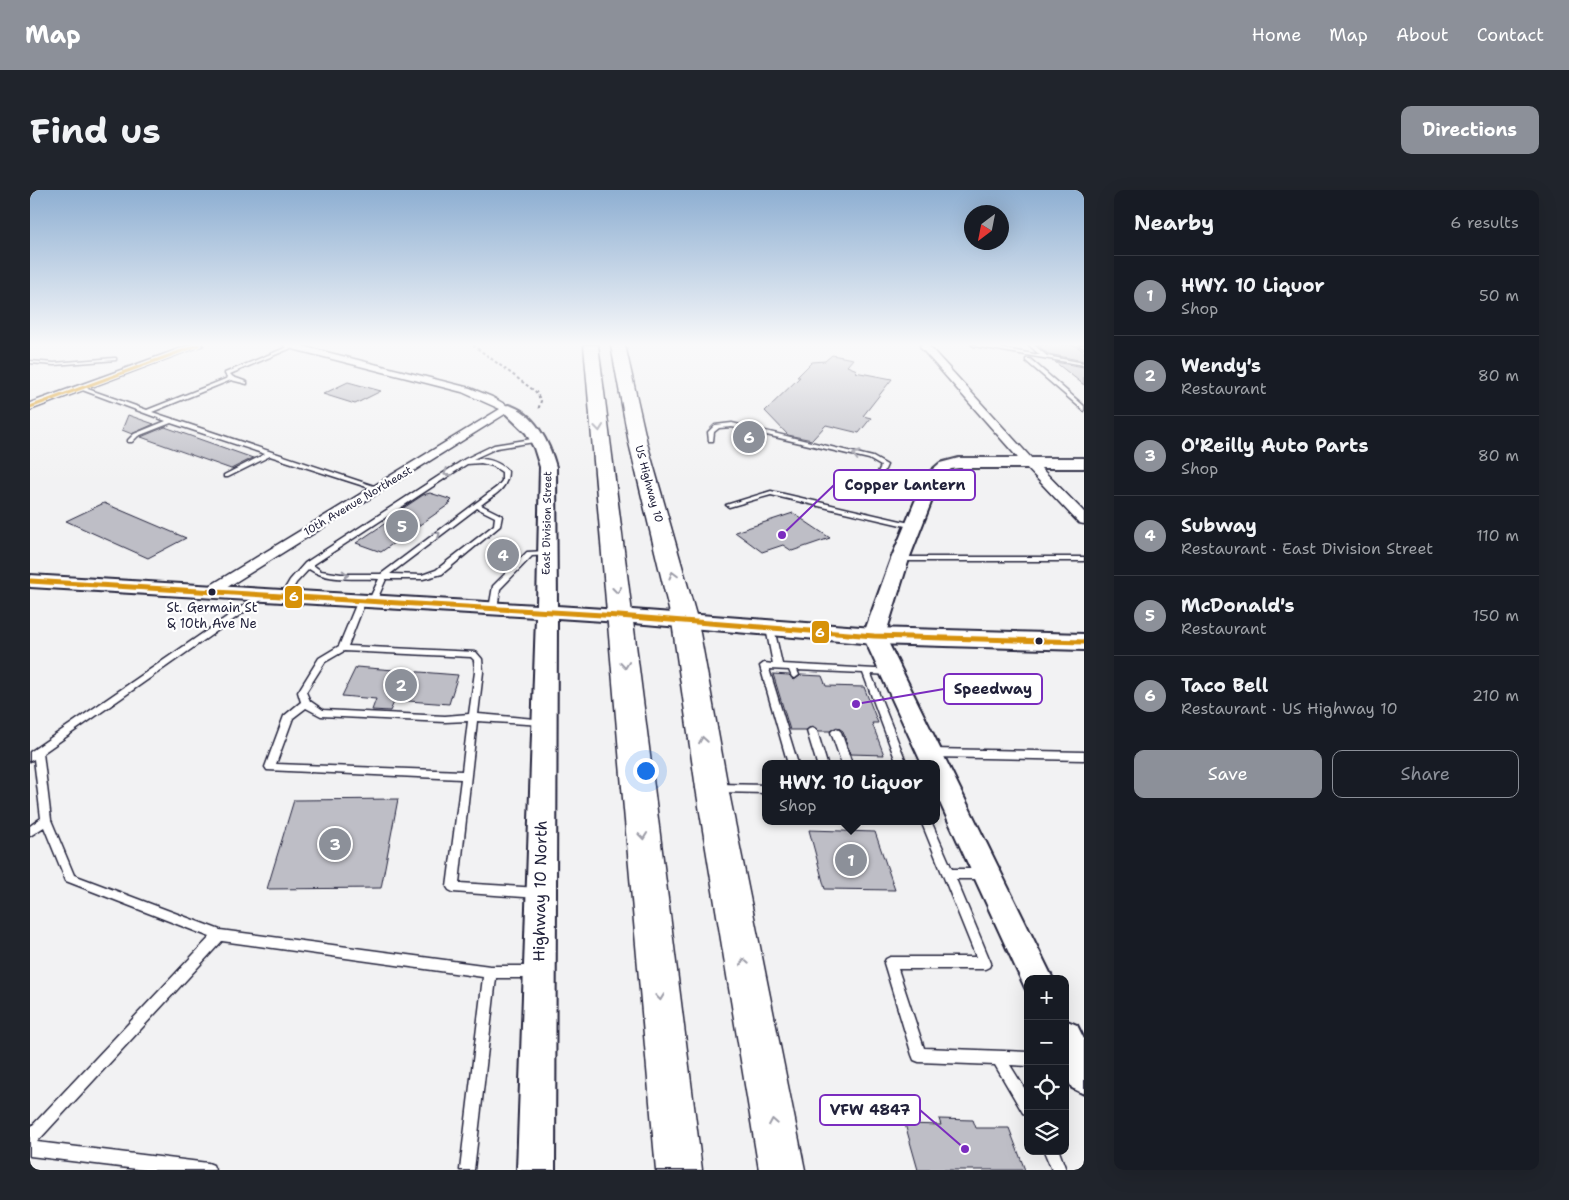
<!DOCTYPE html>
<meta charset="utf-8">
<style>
:root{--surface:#171b24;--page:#20242c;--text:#f1f3f6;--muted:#9ea1a6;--line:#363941;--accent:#8c9099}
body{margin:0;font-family:"Shantell Sans",sans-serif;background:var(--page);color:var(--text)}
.controls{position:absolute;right:15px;bottom:15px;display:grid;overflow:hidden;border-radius:10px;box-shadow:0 5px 20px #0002}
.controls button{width:45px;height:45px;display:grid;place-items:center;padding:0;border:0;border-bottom:1px solid var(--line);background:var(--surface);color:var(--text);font:25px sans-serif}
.compass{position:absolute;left:934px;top:15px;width:45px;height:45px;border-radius:50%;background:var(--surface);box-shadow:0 5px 20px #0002;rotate:212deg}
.you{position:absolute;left:615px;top:580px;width:18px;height:18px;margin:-12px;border:4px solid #fff;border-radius:50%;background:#1a73e8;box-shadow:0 0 0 8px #1a73e833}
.badge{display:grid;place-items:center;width:32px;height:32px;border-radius:50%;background:var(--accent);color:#fff;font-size:16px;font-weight:700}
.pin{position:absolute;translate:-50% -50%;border:2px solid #fff;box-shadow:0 1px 5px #0006}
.popup{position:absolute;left:732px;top:570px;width:178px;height:65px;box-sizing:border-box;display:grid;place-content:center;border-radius:10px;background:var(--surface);filter:drop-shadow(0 1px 4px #0005);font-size:16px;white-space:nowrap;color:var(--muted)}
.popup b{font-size:19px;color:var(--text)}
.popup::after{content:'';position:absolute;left:50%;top:100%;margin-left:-10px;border:10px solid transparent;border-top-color:var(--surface)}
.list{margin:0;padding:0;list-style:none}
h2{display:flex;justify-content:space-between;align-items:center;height:65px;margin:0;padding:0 20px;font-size:21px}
h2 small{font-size:16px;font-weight:400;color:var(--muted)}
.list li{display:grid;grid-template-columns:32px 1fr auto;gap:15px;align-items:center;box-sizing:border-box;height:80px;padding:0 20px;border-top:1px solid var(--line)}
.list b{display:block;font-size:19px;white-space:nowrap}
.list p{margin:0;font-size:16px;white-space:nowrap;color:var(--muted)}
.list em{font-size:16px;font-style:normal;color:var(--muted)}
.actions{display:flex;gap:10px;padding:15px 20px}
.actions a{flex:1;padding:11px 0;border:1px solid var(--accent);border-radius:10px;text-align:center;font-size:18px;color:var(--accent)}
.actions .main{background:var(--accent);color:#fff}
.icon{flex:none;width:28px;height:28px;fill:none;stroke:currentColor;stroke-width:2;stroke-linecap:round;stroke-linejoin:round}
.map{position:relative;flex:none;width:1054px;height:980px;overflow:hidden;border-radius:10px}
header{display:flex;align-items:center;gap:30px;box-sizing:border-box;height:70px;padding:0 25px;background:var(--accent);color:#fff}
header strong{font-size:24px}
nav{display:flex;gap:28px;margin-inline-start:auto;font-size:18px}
.intro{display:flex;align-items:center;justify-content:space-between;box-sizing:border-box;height:120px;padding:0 30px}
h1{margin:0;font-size:35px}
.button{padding:12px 22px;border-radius:10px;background:var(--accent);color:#fff;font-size:18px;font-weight:700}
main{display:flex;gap:30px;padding:0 30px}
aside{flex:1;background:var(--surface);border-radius:10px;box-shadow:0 5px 20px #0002}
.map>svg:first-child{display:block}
.building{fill:#bebec6;stroke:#22223b}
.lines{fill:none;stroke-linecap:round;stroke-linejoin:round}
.service-casing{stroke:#22223b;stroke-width:3}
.minor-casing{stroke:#22223b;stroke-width:3}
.tertiary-casing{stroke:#22223b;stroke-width:4}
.secondary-casing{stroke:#22223b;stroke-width:4}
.trunk-casing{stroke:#22223b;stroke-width:3}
.motorway-casing{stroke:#22223b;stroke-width:3}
.path{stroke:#22223b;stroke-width:2;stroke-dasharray:3 2.5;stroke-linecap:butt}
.service{fill:#fff;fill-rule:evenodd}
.minor{fill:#fff;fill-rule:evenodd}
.tertiary{fill:#fff;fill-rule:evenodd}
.secondary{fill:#fff;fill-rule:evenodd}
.trunk{fill:#fff;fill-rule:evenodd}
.motorway{fill:#fff;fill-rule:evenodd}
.bus-1-far1-casing{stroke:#fff;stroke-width:5.5}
.bus-1-casing{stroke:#fff;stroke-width:9}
.bus-1-far1{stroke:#d79209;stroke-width:3}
.bus-1{stroke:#d79209;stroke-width:5}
.oneway{stroke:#9c9ca7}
.bus-dot{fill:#22223b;stroke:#fff;stroke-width:2}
.labels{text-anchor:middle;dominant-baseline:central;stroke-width:4.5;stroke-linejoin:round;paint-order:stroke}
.far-street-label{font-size:11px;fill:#22223b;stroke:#fff}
.bus-label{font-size:13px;fill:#22223b;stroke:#fff}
.near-street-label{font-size:16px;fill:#22223b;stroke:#fff}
.leader{fill:none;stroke:#7b2cbf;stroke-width:2}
.callout-dot{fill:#7b2cbf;stroke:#fff;stroke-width:2}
.callout{fill:#fff;stroke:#7b2cbf;stroke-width:2}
.callout-label{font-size:15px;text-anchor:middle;font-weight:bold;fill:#22223b}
.line-badge{stroke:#fff;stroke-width:2}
.badge-label{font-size:14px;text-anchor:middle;font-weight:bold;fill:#fff}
</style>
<header>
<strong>Map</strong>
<nav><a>Home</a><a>Map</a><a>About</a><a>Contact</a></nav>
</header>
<div class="intro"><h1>Find us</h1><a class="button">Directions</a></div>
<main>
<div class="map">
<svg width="1054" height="980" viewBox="0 0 1054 980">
<rect width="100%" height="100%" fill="#f2f2f3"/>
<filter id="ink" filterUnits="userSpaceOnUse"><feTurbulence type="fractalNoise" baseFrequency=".02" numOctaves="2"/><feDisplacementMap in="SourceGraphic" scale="10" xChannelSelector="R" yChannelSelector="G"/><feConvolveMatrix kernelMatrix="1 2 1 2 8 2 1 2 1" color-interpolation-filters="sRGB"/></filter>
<g filter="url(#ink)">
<!-- building -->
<path class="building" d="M1007,155H1045L1054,162V171L1018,164Z
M802,165L823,169L817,176L827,180L825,182L862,189L833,226L841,228L829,243L796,235L782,250L758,245L735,221L770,187H767L782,172L795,171Z
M1025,172L1054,177V195Z
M318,192L351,201L325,214L293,204Z
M98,225L124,234L102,244L92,240Z
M135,237L223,268L201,279L111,247Z
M400,303L422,310L419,313H421L351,362L326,353L366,326L363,325L393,305Z
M74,313L156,348L118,368L36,331Z
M763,323L800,348L762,361L753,355L732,362L705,342Z
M326,477L428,485L419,514L365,510L360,521L342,520L346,509L312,506Z
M743,484L759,485L764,490L771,485L792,486L796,496L834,497L848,533H842L854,565L820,564L813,541L807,537L800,541H789L783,536L776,540H760Z
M368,609L351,698L237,699L264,610Z
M779,640L845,642L865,700L795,699Z
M909,929L943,930L946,938H979L995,980H888L875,934L911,935Z"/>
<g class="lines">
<defs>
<path id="service" d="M262,155L266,156L200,184L203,187L217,192V194L201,190L122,222L350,298V300H346L240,266L198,287H194V285L235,264L141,233L108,246L102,252H98V250L104,244L136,231L47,198L52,197L117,220L198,188L195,184V183Z
M942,155H951L1010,165L999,155H1004L1017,166L1054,173V175L944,156Z
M1049,155H1054V158Z
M84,168H86V170L24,175L0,173V171L24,173Z
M996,169H1000L1054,216V221L996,171Z
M702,233L843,267L857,275L850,291L847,293L844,291L851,276L839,269L702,237L689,238L684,242L683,251H679L678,242L685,235Z
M508,248L511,250L510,251L467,258L443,269C457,268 468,271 478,281C478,299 465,304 451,315L471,325L472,326L470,336L412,384L393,389H356L346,412L342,414L338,412L349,389C326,388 297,392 279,379L266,393L257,409H254L250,407L260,390L275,373L435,269L464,255ZM451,273L463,276L472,282V291L467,297L351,384H311L291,381L283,375L437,274ZM447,318L465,327L464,335L406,380L392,385L360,384Z
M741,301L884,334L887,336L884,338L741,305L699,317L696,315Z
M516,361H519V365L502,366L470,399L467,419L463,421H460L459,419L463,396L497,362Z
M867,367H1054V371H870L866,369Z
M230,404H236L237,406L13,563L21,630L44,685L190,740L460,776H504L508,778L510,782L508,786L504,788H466L444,980H430L453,787L192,751L7,952L178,973L183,975L185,980H115L0,966V938L180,747L36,691L14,637L0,646V636L11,628L4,569L0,571V562Z
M328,410H334L335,412L318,456L446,462L452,469L453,482L448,524L516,530L518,532L516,534L513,535L447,531L429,693L509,698L513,699L515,703L513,707L509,708L423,702L419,700L417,697L431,589L237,580L235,577L254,526L271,512L268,502L289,468L309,456ZM314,461L441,467L444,470L445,482L439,524L415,526L293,520L280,511L276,502L295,472ZM276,518L291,526L415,532L438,531L432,581L246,574L263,528Z
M740,435L744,438L752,474L864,480L865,482L861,485L841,484L877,574H867L833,483L767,480L769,485L765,488L762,487L759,480L739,479L768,574H758L730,476L734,473L743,474L736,438Z
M782,538L785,539L787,541L797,574H787L777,541L779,539Z
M806,539L809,540L811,542L822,574H812L801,542L803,540Z
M902,559L1054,562V570L902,567L899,566L897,563L899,560Z
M687,594L736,595V603L687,602L683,601L682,598L683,595Z
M891,631H901L922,679H954L958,681L960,684L958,687L954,689H926L961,773L959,777L955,779H868L894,858L998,862V876L980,875L998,904V925L993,923L965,875L889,872L884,870L882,865L854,773L856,769L860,767H946Z
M1014,961H1029L1036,980H1022Z"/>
<path id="minor" d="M160,155H173L0,220V213Z
M254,155H268L440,198L462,207L483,219L183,406H173L170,403L173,400L470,219L432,202L255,157Z
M890,155H898L1003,270L1054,322V334L1049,333L995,276L891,158Z"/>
<path id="tertiary" d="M478,215C504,221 520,254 526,277L527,416L589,420L596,422L599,426L596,430L589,432L527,428L525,980H487L506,427L0,397V385L507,415L510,277L504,258L496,243L471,219Z
M929,268H1054V278H929L921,279L911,287L879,369L855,446L1023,789H998V801L996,800L906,604V574H892L833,446L861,369L896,285L910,273Z
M1035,830L1047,835L1054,849V904L1042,898L1035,885Z"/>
<path id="secondary" d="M589,419L844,438L1054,444V460L844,454L581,431L577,426L581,421Z"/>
<path id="trunk" d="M554,155H568L624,597L619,606L608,609L597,606L592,597Z
M581,155H595L617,253L668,432L698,598L693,607L682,610L671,607L666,598L642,432L599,253Z"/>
<path id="motorway" d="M608,585L619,588L624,597L672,980H626L592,597L597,588Z
M682,586L693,589L698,598L775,980H729L666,598L671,589Z"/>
</defs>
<!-- service casing -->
<use href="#service" class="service-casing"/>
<!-- minor casing -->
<use href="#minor" class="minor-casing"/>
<!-- tertiary casing -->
<use href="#tertiary" class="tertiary-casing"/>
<!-- secondary casing -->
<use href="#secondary" class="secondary-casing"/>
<!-- trunk casing -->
<use href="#trunk" class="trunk-casing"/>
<!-- motorway casing -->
<use href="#motorway" class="motorway-casing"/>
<!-- path -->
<path class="path" d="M443,155L506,202L511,211L508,220"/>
<!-- service -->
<use href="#service" class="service"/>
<!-- minor -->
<use href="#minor" class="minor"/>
<!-- tertiary -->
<use href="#tertiary" class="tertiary"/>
<!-- secondary -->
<use href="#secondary" class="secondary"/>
<!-- trunk -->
<use href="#trunk" class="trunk"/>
<!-- motorway -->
<use href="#motorway" class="motorway"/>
<defs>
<path id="bus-1-far1" d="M0,217L168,155"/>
<path id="bus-1" d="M0,391L589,426L844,446L1054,452"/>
</defs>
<!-- bus-1-far1 casing -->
<use href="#bus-1-far1" class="bus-1-far1-casing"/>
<!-- bus-1 casing -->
<use href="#bus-1" class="bus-1-casing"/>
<!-- bus-1-far1 -->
<use href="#bus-1-far1" class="bus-1-far1"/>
<!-- bus-1 -->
<use href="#bus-1" class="bus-1"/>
</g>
<!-- one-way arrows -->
<defs><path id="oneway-chevron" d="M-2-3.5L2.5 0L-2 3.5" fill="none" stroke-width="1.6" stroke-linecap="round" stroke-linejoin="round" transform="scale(1.25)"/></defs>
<g class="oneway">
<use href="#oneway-chevron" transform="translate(569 238) rotate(84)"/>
<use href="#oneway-chevron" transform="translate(826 265) rotate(-166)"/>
<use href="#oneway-chevron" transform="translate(417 283) rotate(147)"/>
<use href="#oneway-chevron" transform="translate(407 345) rotate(-37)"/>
<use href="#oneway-chevron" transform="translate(315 385) rotate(2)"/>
<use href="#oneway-chevron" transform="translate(643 385) rotate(-105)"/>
<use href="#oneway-chevron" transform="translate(587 400) rotate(84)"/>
<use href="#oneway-chevron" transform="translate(595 475) rotate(84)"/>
<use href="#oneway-chevron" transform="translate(673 550) rotate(-99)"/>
<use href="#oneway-chevron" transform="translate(613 646) rotate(84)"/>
<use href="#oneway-chevron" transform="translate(714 772) rotate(-100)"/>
<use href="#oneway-chevron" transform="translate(630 807) rotate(84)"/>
<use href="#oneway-chevron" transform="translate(743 932) rotate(-100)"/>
</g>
</g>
<!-- sky -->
<linearGradient id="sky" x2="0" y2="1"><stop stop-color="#8eafd2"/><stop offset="0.53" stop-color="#f9f9fa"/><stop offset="1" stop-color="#f9f9fa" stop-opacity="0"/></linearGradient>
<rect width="1054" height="292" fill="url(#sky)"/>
<!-- markers -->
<g class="bus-dot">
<circle cx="182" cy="402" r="4.5"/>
<circle cx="1009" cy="451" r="4.5"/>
</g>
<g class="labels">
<!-- far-street labels -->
<g class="far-street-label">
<text transform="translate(619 294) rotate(75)">US Highway 10</text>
<text transform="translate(328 311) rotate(-31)">10th Avenue Northeast</text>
<text transform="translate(517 333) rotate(-89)">East Division Street</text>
</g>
<!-- bus labels -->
<g class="bus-label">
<text x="182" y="417">St. Germain St<tspan x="182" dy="16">&amp; 10th Ave Ne</tspan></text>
</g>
<!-- near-street labels -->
<g class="near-street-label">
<text transform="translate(510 701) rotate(-89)">Highway 10 North</text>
</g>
</g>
<!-- callouts -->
<path class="leader" d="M752 345L804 295M826 514L914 499M935 959L890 920"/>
<g class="callout-dot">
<circle cx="752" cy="345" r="5"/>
<circle cx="826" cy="514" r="5"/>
<circle cx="935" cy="959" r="5"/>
</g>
<g class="callout">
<rect x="804" y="280" width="141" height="30" rx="5"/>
<rect x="914" y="484" width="98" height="30" rx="5"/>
<rect x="790" y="905" width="100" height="30" rx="5"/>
</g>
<g class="callout-label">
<text x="875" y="300">Copper Lantern</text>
<text x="963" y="504">Speedway</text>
<text x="840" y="925">VFW 4847</text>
</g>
<g class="line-badge">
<rect x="254" y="395" width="19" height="24" rx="5" fill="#d79209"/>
<rect x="781" y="430" width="19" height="24" rx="5" fill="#d79209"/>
</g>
<g class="badge-label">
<text x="264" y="411">6</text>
<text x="790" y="447">6</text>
</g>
</svg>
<div class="controls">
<button>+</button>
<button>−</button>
<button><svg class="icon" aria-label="locate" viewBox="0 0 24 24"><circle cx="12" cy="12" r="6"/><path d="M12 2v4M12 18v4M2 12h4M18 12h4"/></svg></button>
<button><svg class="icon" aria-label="layers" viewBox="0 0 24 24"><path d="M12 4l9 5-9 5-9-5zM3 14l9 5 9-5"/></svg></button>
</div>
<svg class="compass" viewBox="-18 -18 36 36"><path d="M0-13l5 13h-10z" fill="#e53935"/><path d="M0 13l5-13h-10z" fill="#9ea1a6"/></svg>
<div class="you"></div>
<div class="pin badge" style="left:821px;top:670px">1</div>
<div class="popup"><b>HWY. 10 Liquor</b>Shop</div>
<div class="pin badge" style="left:371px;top:495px">2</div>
<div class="pin badge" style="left:305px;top:654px">3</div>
<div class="pin badge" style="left:473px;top:365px">4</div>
<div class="pin badge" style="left:372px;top:336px">5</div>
<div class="pin badge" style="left:719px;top:247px">6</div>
</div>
<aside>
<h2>Nearby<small>6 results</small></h2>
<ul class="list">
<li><span class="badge">1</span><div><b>HWY. 10 Liquor</b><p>Shop</p></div><em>50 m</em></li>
<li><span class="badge">2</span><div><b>Wendy's</b><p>Restaurant</p></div><em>80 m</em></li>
<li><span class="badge">3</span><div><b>O'Reilly Auto Parts</b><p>Shop</p></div><em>80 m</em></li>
<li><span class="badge">4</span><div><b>Subway</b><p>Restaurant · East Division Street</p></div><em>110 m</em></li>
<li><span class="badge">5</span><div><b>McDonald's</b><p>Restaurant</p></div><em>150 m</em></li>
<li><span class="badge">6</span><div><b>Taco Bell</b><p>Restaurant · US Highway 10</p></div><em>210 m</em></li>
</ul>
<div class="actions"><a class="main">Save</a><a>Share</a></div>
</aside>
</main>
